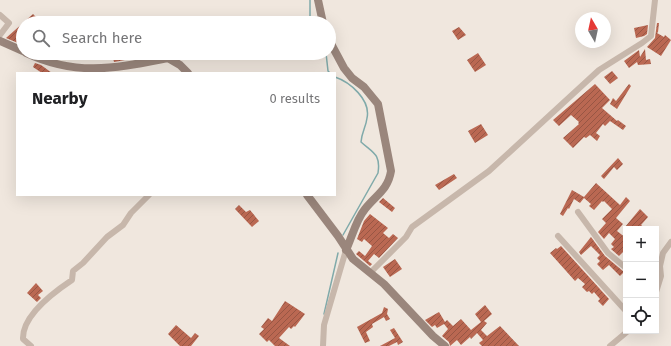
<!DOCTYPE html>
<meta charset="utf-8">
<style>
:root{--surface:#fff;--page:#f6f6f6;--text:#202124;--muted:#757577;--line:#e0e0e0}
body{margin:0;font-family:"Fira Sans",sans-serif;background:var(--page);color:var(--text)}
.controls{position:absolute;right:12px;bottom:12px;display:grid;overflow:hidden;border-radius:0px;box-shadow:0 4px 16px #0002}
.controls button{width:36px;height:36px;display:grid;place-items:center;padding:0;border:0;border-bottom:1px solid var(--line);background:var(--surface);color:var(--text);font:20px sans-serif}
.compass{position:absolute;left:575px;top:12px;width:36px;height:36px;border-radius:50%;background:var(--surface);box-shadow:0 4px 16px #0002;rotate:351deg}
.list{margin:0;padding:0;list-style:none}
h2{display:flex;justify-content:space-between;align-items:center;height:52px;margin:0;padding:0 16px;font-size:17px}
h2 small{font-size:13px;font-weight:400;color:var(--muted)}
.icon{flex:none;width:22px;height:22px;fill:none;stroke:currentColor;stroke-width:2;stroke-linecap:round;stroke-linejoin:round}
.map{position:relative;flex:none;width:671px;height:346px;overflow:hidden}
.search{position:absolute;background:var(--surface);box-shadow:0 4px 16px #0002;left:16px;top:16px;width:320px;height:44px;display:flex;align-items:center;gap:10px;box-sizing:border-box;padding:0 14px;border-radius:22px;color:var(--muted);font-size:15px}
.panel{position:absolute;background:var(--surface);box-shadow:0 4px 16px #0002;left:16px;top:72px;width:320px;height:124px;border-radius:0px}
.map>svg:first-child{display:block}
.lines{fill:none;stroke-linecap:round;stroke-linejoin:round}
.stream{stroke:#80aaaa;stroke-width:1.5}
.building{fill:url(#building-hatch)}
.street{stroke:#c7b7ab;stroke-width:6}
.secondary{stroke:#9a867c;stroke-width:8}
</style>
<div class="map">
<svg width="671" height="346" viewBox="0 0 671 346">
<defs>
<pattern id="building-hatch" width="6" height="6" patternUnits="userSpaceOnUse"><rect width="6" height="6" fill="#ba6852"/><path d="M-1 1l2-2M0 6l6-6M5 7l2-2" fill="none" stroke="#985644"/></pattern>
</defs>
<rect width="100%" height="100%" fill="#f0e7de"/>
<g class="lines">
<!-- stream -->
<path class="stream" d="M310,0V23
M326,53L328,71L330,73
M335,77C350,82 371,100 367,118C366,127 362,131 361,142C373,153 381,154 378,173L343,235
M324,314L338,253"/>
</g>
<!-- building -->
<path class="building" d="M33,14L42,23H36L34,21L32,23H23Z
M23,23V38L18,43L6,38Z
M657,23H659L658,32L657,33L664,37L665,35L671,40L661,56L647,47L655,38Z
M648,25L647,34L644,36L636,38L634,28Z
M459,27L466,35L458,40L452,31Z
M645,49L646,60L650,59L651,64L638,65L637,62L629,68L624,61L639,50L640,57Z
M41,53H65L62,56L64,58L63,60Z
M112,53H124L125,60L114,62Z
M478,53L486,65L475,72L467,60Z
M35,63L41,65L52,73H42L33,67Z
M612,71L618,78L610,84L604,77Z
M595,84L610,100L602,108L617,121L618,120L626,126L623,130L610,121L605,126L603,124L596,133L600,136L597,141L590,135L586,138L584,137L573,148L563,138L579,124L578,123L579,122L571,115L559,126L553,120Z
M629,84L631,86L617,109L610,104L613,98L616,101Z
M481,124L488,135L475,143L468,131Z
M618,158L623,164L617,170L614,167L604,179L601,176Z
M454,174L457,178L439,190L435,185Z
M596,183L620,205L626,197L630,201L616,218L623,224L617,231L626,238V252L624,251L619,256L611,249L614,247L611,244L615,239L609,233L604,239L598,232L606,223L602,219L612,209L604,201L603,202L602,201L594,210L589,206L591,204L584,198L580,203L574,199L569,209L568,208L563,216L560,214L572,190L584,197Z
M383,198L395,208L392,212L379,202Z
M239,205L246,212L250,210L259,221L252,227L235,209Z
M640,209L648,217L641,225L646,229H627L625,227Z
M370,214L388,228L383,233L389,238L393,234L398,238L379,258L374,254L368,261L372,264L370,266L356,254L359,251L365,256L372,246L364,239L362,242L357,239L364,221Z
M591,237L605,256L624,272L620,276L609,265L603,270L597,264L600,261L597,258L600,255L591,246L581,255L579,252Z
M561,246L609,299L603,306L598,301L600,299L594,292L592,294L589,291L587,292L582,287L585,284L578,278L575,281L550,253L556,248L557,249Z
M395,259L402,269L390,277L383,267Z
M36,283L43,291L38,295L41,298L37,302L27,293Z
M285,301L305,314L295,327L294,326L291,329L289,327L279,338L290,346H275L269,340L267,342L259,334L264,329L261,327L268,318L272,321Z
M485,305L492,314L484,321L487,323L481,330L487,336L500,326L519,346H482L479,343L483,340L477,333L471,339L470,337L461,345L457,340L450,346L449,342L442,336L448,329L444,324L437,328L435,325L432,327L425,320L439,312L445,322L447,320L453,326L461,319L471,330L481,322L475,314Z
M384,307L388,309L387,314L390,319L386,321L384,317L372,324L373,327L366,332L370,341L365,343L357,327L382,313Z
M176,325L191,338L195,333L199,336L191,346H180L168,334Z
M394,328L403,342L398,345L397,342L389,346H380L395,338L390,330Z"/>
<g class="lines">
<!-- street -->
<path class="street" d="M0,15L9,23L0,35
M578,212L608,253L626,268
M558,236L626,311
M370,273L406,237L412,227L489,171L599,70L642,43L651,36L655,0
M656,292L661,276L660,266L663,253L671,242
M656,298V309
M31,346L23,339C22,315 54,292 72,280L73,271L83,263L107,237L123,225L131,213L149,195
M323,346L324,325L346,250
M610,346L628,331"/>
<!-- secondary -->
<path class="secondary" d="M318,0L323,23
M329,40L344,68L352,78L364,87L378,104L391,171C388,190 376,195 365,209C356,220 352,237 346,250
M0,41L23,51
M26,53C77,77 116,68 168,58L180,65L188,73
M307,195L338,236L353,259L384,284L433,336L445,346"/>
</g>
</svg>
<div class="controls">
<button>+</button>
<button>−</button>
<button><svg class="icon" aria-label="locate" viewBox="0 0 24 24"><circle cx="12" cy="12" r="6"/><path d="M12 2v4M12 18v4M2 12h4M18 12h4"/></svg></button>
</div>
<svg class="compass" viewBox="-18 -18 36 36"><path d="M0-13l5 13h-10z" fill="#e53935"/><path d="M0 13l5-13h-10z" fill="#757577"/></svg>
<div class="search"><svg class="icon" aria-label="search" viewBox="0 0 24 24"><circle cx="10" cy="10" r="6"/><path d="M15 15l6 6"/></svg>Search here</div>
<section class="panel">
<h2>Nearby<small>0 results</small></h2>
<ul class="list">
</ul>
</section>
</div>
